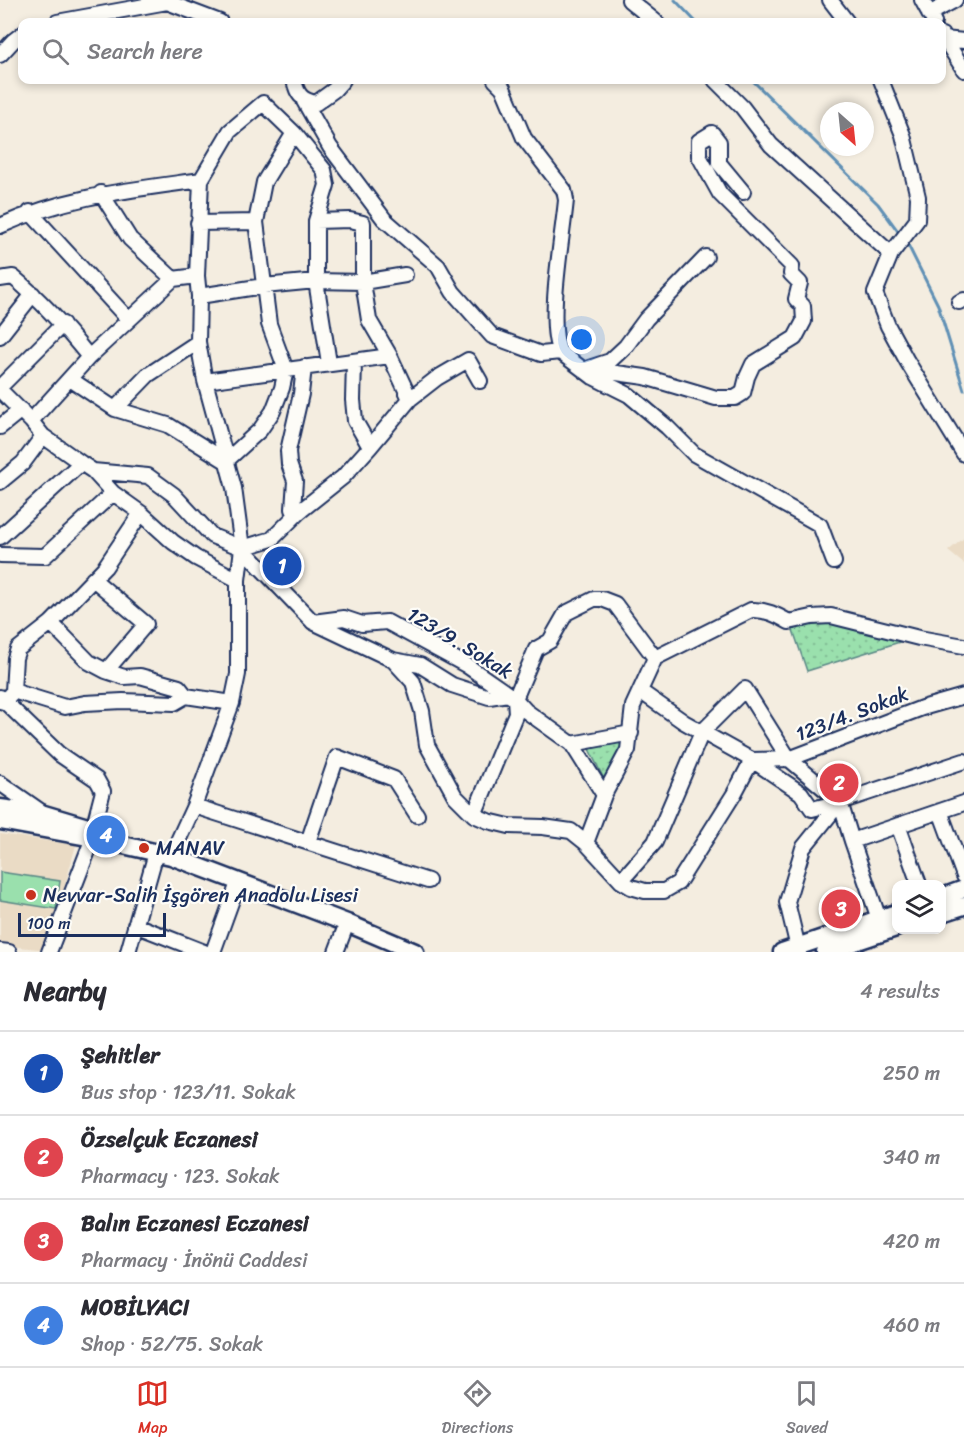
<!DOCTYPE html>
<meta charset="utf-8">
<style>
:root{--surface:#fff;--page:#f2f2f3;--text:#2b2b33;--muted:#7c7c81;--line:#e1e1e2;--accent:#d93025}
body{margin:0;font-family:Sriracha,sans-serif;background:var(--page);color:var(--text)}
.controls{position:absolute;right:18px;bottom:18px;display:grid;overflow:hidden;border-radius:12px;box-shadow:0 3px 9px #0003}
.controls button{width:54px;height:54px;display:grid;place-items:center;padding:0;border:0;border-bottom:2px solid var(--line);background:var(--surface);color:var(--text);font:30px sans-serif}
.compass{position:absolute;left:820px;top:102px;width:54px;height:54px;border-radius:50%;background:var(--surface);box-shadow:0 3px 9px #0003;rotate:153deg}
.scale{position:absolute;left:18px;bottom:15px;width:148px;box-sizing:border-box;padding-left:6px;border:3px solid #1b2f5e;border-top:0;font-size:16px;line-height:21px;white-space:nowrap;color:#1b2f5e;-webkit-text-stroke:4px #fdfcf7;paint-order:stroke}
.you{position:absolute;left:582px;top:340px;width:21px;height:21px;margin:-15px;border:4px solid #fff;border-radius:50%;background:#1a73e8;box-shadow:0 0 0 9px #1a73e833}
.badge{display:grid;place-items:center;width:39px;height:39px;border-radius:50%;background:var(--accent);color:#fff;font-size:20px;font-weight:700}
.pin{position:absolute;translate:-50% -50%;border:3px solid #fff;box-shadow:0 2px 6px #0006}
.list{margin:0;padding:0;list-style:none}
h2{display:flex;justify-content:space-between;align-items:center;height:78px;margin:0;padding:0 24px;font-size:26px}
h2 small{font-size:20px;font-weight:400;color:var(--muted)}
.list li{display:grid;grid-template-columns:39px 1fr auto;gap:18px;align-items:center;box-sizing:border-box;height:84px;padding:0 24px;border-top:2px solid var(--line)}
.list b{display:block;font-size:22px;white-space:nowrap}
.list p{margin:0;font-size:20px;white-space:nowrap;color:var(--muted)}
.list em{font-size:20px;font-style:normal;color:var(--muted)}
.icon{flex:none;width:33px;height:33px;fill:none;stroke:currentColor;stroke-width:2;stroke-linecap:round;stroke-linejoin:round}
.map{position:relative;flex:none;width:964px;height:952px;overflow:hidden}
.search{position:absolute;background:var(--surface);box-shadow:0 3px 9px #0003;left:18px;right:18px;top:18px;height:66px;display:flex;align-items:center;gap:15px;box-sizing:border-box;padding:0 21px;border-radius:12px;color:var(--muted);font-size:22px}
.sheet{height:414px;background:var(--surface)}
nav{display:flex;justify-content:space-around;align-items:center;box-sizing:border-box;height:84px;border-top:2px solid var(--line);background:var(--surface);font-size:16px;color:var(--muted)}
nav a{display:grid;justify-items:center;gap:3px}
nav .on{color:var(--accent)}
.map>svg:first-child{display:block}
.built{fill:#eadbc5}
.green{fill:url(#green-dots);stroke:#5a8886;stroke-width:1.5}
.pitch{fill:#9ae0ad;stroke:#5a8886;stroke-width:1.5}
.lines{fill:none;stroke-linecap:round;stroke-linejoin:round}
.stream{stroke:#6090b5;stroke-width:3}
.minor-casing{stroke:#1b2f5e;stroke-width:18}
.major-casing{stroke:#1b2f5e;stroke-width:21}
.minor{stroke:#fdfcf7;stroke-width:14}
.major{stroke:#fdfcf7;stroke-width:16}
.poi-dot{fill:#c8321e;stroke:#fdfcf7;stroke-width:2}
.labels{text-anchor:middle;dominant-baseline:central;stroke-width:4.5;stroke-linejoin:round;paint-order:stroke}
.street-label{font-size:20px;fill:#1b2f5e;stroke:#fdfcf7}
.poi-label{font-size:20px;fill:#1b2f5e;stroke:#fdfcf7;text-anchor:start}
</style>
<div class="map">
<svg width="964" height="952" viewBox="0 0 964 952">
<defs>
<pattern id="green-dots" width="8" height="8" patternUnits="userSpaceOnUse" patternTransform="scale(1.5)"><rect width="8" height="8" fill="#9ae0ad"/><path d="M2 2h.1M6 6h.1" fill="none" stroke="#84c097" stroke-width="1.8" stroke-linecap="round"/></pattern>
</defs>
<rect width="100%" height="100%" fill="#f4ede0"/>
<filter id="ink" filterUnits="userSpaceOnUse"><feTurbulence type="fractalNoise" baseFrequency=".0167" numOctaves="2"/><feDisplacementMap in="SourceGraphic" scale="12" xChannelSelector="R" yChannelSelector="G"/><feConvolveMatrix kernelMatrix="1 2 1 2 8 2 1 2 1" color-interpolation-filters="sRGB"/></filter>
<g filter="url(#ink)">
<!-- built -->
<path class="built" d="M964,538V564L948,551Z
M0,834L76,845L47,950L0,945Z"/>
<!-- green -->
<path class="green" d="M826,622H835L909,639L807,671L792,627Z
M624,739L626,746L609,778L604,779L589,749L592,745Z"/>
<!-- pitch -->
<path class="pitch" d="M0,872L60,881L56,909L0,900Z"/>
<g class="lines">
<!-- stream -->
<path class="stream" d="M675,0L696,22
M752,80L878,204L900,234
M906,241L938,305L964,390"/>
<defs>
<path id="minor" d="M629,0L656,22
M830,0L847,22
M922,0L934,22
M929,14L955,0
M57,22L167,2L220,22
M942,35L964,70
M944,39L964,41
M0,55L13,41L22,34
M294,80C297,94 301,100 316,103L334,90L343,80
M495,80L503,88L524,138L564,190L566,200C563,235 546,323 560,352
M715,80L742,107L771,145L891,254
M881,80L903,135L918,197L917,220L891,254L875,293L888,326L907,361L964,454
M304,101L330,147L384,219L438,266L453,292L492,336L541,354L560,352L593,377L629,395L667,427L694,454L820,525L834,562
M201,180L230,131L263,103L294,133L324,170L327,185L316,221V281L329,363
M101,193L130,239L173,279
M30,212L128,319
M198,223L256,222
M0,226C66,196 130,190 201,180L197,276L199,296L198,342L205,381L234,488L242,548L238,580V674L232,703L194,806L171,856
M0,279L13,277C42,301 66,328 89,357
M199,296L264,286L316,281L363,282L405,275
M959,302L964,300
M0,336L33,294
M354,362L353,400L355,421L370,447
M589,368L610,361L626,346L646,319L706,257
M593,377L602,371L645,377L716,398H735L743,393L747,377L753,364L795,338L804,321L803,306L796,299L800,283L791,274L792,266L720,194L699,156V141L712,133L719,142V163L743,192
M70,379L115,409L168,425L226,461L260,430L273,411L282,388L286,370L269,324L256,222L264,182L294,133
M205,381L390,356
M0,387L63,324
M0,390L31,421L43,436L81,463L93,471L148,476L174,495L212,536L242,548L272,539L299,512L343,477L370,447L410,399L390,356L369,320L363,282V223L350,220L316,221
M410,399L437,378L468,360L480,381
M115,409L148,375L198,342
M31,421L89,357L173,279L197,276
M0,427L21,410
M93,471L113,493L141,513L173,542L196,558L238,580
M0,482L23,463L43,436
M296,515L293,509L295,481L289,464L288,451L301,394L304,367
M0,537L81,463
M242,548L313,622L393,660L413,682L422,711L427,745L455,796L474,815L488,821L509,826L543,827L571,831L586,843L621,881L631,887L645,891H664L678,883L734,794L752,760
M0,555L45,556L113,493
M93,579L146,624L106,671
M313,622L344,618L362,624L387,622L466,665L515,699L526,711L572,744L604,795
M51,623L89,662L106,671L124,677L140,676L179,687L186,696L232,703
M655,658L751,610C765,609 777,615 789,622L812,617L831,616L919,638L964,646
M393,660L420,665L452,685L489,697L508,694
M13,691L65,707L85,703L123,701L174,703L186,696
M640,691L684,722L752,760L801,793L812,809L840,802L964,761
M0,697L59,754L97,780L103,791L93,829
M0,701L4,702L13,691L15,658L18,649L51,623L105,567L141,513
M572,744L631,733
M752,760L789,759L922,708L964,696
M0,783L43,813
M194,806L428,881
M940,811L964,876
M474,815L516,713L515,699L536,649L550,641L566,613L594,599H602L615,604L655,658
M898,825L919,884
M852,841L964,803
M308,842L337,757L394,779L417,815
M586,843L604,795L628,750L633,706L655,658
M621,881L655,842L702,732L745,689L789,759L840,802L852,841L879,919
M135,925L204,952
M0,951L9,952
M49,952L93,838
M128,952L156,853
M213,952L238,883
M336,952L347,923
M799,952L787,902L803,848L840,802"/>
<path id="major" d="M0,808L44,814L91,828
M0,821L93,838L171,856L347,923L415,952
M942,897L964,889
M942,913L964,906
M782,952L896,913
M825,952L896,928"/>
</defs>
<!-- minor casing -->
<use href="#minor" class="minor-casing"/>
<!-- major casing -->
<use href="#major" class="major-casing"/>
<!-- minor -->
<use href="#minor" class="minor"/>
<!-- major -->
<use href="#major" class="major"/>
</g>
</g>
<!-- markers -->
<g class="poi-dot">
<circle cx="144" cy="848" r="6"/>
<circle cx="31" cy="895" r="6"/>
</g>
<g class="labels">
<!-- street labels -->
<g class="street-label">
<text transform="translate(460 643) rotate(31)">123/9. Sokak</text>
<text transform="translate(852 714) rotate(-21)">123/4. Sokak</text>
</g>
<!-- poi labels -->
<g class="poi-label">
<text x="156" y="848">MANAV</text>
<text x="43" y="895">Nevvar-Salih İşgören Anadolu Lisesi</text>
</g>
</g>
</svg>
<div class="controls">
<button><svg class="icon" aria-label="layers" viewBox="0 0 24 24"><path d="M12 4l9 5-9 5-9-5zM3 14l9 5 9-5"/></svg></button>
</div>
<svg class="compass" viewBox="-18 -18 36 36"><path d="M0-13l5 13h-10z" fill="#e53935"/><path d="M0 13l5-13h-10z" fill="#7c7c81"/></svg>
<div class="scale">100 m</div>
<div class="you"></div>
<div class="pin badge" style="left:282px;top:566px;background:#1a4fb4">1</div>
<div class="pin badge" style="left:839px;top:783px;background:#e0444e">2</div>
<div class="pin badge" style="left:841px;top:909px;background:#e0444e">3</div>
<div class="pin badge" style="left:106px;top:835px;background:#3f7fe0">4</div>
<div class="search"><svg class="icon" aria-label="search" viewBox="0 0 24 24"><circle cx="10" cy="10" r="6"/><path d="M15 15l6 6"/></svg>Search here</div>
</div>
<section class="sheet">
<h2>Nearby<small>4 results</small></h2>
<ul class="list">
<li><span class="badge" style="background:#1a4fb4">1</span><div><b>Şehitler</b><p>Bus stop · 123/11. Sokak</p></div><em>250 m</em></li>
<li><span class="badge" style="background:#e0444e">2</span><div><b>Özselçuk Eczanesi</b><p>Pharmacy · 123. Sokak</p></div><em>340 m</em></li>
<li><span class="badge" style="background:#e0444e">3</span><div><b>Balın Eczanesi Eczanesi</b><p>Pharmacy · İnönü Caddesi</p></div><em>420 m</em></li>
<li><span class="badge" style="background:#3f7fe0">4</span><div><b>MOBİLYACI</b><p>Shop · 52/75. Sokak</p></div><em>460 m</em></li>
</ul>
</section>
<nav>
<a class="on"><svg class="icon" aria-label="map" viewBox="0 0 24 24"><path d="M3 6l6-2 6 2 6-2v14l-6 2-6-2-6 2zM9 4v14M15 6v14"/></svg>Map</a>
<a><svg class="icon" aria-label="directions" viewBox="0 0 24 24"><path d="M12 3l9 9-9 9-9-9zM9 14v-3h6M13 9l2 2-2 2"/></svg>Directions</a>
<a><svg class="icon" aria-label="saved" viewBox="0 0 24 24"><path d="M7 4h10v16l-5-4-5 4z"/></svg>Saved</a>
</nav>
